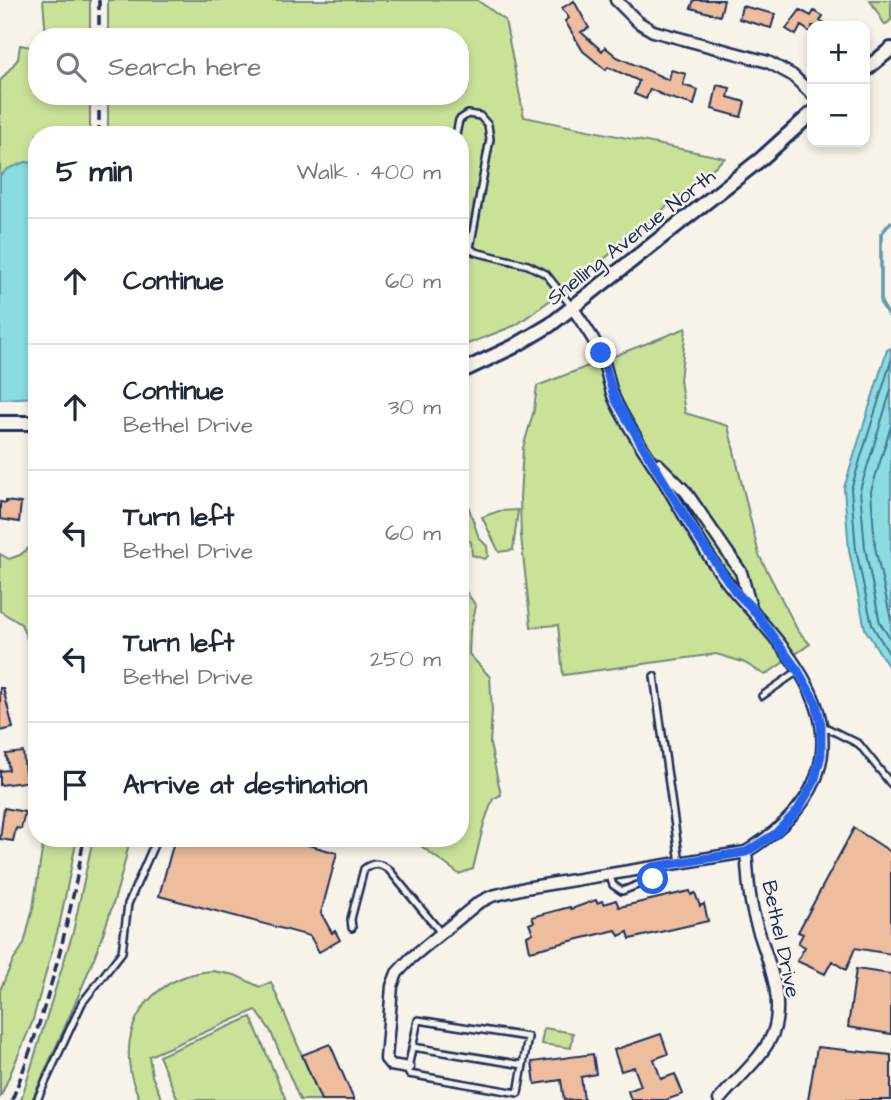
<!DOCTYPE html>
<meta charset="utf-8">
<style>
:root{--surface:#fff;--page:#f6f6f7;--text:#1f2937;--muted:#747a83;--line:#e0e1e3}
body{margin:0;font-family:"Architects Daughter",sans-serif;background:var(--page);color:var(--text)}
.controls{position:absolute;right:21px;top:21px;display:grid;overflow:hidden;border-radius:14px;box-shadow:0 4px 10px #0003}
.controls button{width:63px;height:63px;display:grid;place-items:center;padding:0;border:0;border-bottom:2px solid var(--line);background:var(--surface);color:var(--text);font:35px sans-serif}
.stop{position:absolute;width:21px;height:21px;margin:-16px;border:5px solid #2563eb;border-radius:50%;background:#fff}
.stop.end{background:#2563eb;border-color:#fff;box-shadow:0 2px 7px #0008}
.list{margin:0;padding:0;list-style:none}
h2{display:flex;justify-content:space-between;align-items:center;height:91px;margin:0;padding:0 28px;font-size:30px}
h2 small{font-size:23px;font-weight:400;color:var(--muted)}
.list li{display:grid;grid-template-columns:46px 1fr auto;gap:21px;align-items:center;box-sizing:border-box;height:126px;padding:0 28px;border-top:2px solid var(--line)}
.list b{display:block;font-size:26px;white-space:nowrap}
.list p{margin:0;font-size:23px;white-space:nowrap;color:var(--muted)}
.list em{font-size:23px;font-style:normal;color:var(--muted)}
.icon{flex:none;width:38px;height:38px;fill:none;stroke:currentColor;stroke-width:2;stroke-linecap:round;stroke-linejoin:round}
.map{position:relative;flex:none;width:891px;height:1100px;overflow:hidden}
.search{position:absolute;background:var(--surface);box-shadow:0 4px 10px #0003;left:28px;top:28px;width:441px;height:77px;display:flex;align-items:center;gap:18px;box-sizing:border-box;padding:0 24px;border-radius:28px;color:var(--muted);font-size:26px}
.panel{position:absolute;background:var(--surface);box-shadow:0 4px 10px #0003;left:28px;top:126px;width:441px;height:721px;border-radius:28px}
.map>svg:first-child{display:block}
.green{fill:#cae298;stroke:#72887b;stroke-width:2}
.water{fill:#8adce1;stroke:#5e97ad;stroke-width:2}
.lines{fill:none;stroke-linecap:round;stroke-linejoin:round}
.shore{stroke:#477492;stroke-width:2}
.stream{stroke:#5e97ad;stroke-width:3.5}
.building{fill:#edbd9d;stroke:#1b2f5e;stroke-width:2}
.service-casing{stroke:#1b2f5e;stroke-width:10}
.minor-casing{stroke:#1b2f5e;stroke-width:15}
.tertiary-casing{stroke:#1b2f5e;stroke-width:18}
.service{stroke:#f7f3e8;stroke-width:5}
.minor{stroke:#f7f3e8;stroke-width:10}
.tertiary{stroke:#f7f3e8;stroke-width:12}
.rail{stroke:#1b2f5e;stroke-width:3.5;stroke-dasharray:10 5;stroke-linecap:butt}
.route{stroke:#2563eb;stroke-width:9}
.labels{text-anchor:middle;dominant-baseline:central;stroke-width:5;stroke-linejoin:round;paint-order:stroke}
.street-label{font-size:21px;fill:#1b2f5e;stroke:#f7f3e8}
</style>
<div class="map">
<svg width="891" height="1100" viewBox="0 0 891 1100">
<rect width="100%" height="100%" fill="#f7f3e8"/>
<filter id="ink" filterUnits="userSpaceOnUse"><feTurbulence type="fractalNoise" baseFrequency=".0143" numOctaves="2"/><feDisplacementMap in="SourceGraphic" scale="14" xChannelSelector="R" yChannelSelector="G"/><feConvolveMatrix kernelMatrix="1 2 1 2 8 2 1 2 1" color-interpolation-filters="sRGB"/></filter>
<g filter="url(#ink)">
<!-- green -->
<path class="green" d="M43,0H90V37H46Z
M108,0H477L505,20L524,117L725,158L585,275L516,325L460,347V135H108V96H460V37H108Z
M870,0H891V20L885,25Z
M20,45L37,48V96H90V135H37V164L26,162L0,176V81L18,59Z
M686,328L680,380L685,413L728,426L759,555L798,631L810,644L765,675L743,662L716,654L563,675L558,625L531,627L521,536L520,498L523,448L534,410L537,386Z
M460,482L479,538L487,546L488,556L485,559L472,555L471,542L460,535Z
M518,510L513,550L499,552L482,517L499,511Z
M37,541V663L21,624L0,611V554L9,559L20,555Z
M460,583L476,606L470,631L469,654L490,677L492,711L490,744L501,795L493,799L484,823L473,869L459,874L410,838H460Z
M44,838H77L60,922L32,1023L0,1098V990L12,963L24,944L33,908Z
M93,838H130C112,930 70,1015 32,1100H21L73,932Z
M213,971L235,975L260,987L271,982L321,1100H300L270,1030L256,1010L149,1056L152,1076L162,1100H140C136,1090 131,1080 130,1069C121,1015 160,974 213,971Z
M251,1017L286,1100H178L159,1056Z
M544,1028L573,1033L571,1048L541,1044Z"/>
<!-- water -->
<path class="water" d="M26,162L37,164V397L0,399V176L7,169Z
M891,348V671L865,629L849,550L844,488L887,350Z"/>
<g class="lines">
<!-- shore -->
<path class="shore" d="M891,361L851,489L856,550L872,625L891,657
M891,390L860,490L865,548L880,623L891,640
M891,426L871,491L875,547L891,620"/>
<!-- stream -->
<path class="stream" d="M891,222L881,234V303L891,319"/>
</g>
<!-- building -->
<path class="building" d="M694,0H724L720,16L691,8Z
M574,1L589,28L581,32L602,51L605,47L617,57L669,80L671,70L686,74L683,85L698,90L694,105L667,97L650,89L646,99L634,94L639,81L608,67L606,70L583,51L565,21L569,18L562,8Z
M742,6L775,14L771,28L739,19Z
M800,10L811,16L814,11L823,16L820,21L828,26H812V33L801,26L796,35L786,29Z
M717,85L730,88L728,97L745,102L741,117L712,109Z
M6,501L21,503L19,522L0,519V502L6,503Z
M0,688H3L13,728L0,731Z
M23,752L25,773L31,772L32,781L0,785V771L9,770L6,754Z
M4,808L25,812L21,829L16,828L13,841L0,839Z
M854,828L891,852V954L855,948L846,970L832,961L825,974L797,961L805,947L798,943L803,934L798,932Z
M175,838H283L337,853L321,913L332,933L335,931L340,940L319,952L310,936L159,896Z
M690,891L691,895L695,893L700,906L704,904L708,921L630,939L628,932L619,936L616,930L530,951L527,936L533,933L529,924L534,922L532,917L570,907L571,909L596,900L597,903L602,901L604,904L616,900L619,907Z
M856,969L891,974V1034L848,1027Z
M661,1034L668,1054L654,1059L661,1079L675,1074L683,1094L666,1100H631L628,1091L641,1086L634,1067L621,1071L614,1050Z
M330,1044L354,1100H321L302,1055Z
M817,1047L891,1055V1100H808Z
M593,1054L596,1074L581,1077L584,1100H564L561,1080L535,1084L532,1062Z"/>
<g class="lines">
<defs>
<path id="service" d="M456,135L459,120L468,114L480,116L488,125L490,139L470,248
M460,240L475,252L528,265L546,274L572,307
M654,676L680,863
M762,696L798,671
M821,725L859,744L891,784
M609,874L613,885L622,891L653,879V867
M352,928L351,919L364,869C373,862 382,863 390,871L441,933
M418,1020L528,1037L518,1093L409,1074L408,1068Z
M413,1047L523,1065
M37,1100L82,1003L122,952L128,904L157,838"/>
<path id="minor" d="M616,0L638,22L653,31L768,62L792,75L812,94
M572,307C582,322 593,337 600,352C607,367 608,384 614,398C626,425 645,451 661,476C684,514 706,557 735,592C767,628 813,675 821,724C831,784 792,823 746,852C748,872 748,892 753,912C762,950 787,993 773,1033C763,1058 736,1079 719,1100
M658,464L686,492L741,572L751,608
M408,1068L391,1065L386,1059L392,986L397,973L411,958L478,903L492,896L525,888L746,852"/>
<path id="tertiary" d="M865,70L891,49
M460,372L513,347L550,325L761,159L812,113
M0,423H37"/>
</defs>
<!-- service casing -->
<use href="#service" class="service-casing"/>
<!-- minor casing -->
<use href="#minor" class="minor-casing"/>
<!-- tertiary casing -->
<use href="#tertiary" class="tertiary-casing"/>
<!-- service -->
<use href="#service" class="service"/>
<!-- minor -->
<use href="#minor" class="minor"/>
<!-- tertiary -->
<use href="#tertiary" class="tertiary"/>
<!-- rail -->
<path class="rail" d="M99,0V37
M99,96V135
M12,1100C45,1015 69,928 84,838"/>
</g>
</g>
<g class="lines" filter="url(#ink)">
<!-- route -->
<path class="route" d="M601,353L615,399L647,453L697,536L735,591L752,608L798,671L816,703L821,725V755L814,782L798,810L775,834L746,852L653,867V879"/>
</g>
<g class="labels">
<!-- street labels -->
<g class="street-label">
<text transform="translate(631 237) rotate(-38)">Snelling Avenue North</text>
<text transform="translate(781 939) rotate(78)">Bethel Drive</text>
</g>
</g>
</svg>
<div class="controls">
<button>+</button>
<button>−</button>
</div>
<div class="stop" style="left:653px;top:879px"></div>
<div class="stop end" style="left:601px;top:353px"></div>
<div class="search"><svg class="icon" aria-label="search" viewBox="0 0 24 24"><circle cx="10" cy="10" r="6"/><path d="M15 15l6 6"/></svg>Search here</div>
<section class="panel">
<h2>5 min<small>Walk · 400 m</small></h2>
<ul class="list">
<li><svg class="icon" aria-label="ahead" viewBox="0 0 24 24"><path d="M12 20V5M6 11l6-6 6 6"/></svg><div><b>Continue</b></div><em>60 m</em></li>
<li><svg class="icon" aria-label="ahead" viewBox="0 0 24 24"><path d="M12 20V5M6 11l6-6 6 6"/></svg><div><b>Continue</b><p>Bethel Drive</p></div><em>30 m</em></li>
<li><svg class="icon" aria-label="left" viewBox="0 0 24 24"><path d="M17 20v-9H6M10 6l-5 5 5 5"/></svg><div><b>Turn left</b><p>Bethel Drive</p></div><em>60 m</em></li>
<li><svg class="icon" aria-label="left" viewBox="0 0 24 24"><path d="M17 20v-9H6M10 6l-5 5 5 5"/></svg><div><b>Turn left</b><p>Bethel Drive</p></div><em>250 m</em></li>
<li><svg class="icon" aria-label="arrive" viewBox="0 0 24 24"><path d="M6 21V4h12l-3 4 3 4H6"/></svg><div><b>Arrive at destination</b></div></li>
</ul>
</section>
</div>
